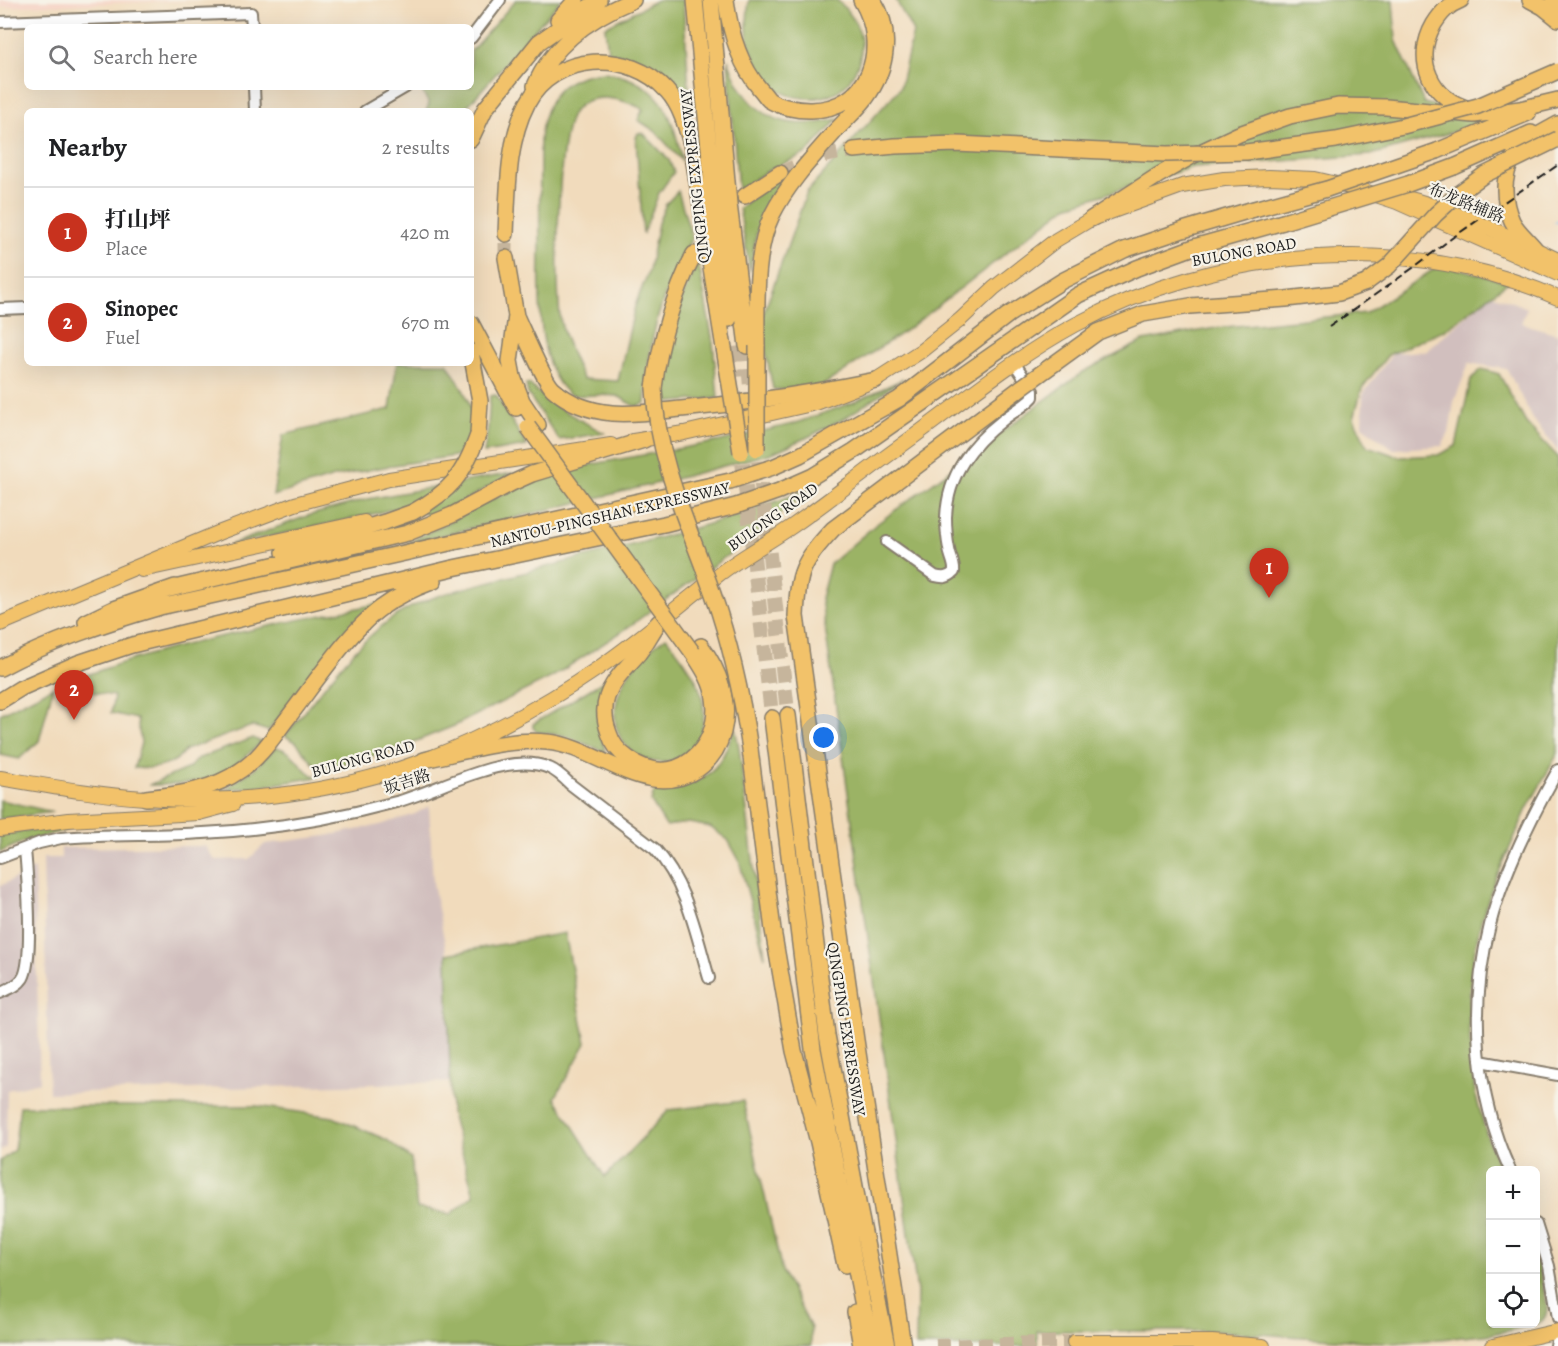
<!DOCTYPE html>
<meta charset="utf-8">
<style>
:root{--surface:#fff;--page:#f2f2f2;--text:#202124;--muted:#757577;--line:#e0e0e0;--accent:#c8321e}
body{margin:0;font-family:Alegreya,"Noto Serif SC",serif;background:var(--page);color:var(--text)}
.controls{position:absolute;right:18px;bottom:18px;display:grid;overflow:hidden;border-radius:9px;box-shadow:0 6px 24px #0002}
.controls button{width:54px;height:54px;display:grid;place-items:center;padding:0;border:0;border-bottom:2px solid var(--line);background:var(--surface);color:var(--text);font:30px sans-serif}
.you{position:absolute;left:824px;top:738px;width:21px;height:21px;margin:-15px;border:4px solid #fff;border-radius:50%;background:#1a73e8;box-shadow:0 0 0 9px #1a73e833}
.badge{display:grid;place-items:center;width:39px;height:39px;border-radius:50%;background:var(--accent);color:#fff;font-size:20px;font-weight:700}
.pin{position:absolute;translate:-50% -50px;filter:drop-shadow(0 2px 3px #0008)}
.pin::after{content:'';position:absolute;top:32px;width:21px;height:18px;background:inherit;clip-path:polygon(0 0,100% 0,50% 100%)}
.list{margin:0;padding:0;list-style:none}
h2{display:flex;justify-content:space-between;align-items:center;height:78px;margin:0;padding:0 24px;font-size:26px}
h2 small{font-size:20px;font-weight:400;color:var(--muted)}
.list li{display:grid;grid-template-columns:39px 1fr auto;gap:18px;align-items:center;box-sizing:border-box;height:90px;padding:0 24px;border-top:2px solid var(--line)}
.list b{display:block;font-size:22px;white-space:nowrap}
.list p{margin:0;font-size:20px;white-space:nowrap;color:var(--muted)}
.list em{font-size:20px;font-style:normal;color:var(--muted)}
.icon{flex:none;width:33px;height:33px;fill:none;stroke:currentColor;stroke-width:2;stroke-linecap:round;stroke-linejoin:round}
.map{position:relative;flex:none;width:1558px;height:1346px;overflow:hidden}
.search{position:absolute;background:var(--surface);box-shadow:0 6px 24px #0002;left:24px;top:24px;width:450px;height:66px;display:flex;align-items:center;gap:15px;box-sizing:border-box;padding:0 21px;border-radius:9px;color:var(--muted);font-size:22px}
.panel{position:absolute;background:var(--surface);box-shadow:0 6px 24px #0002;left:24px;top:108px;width:450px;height:258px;border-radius:9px}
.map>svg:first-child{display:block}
.built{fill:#f6d2c4}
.industrial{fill:#d1bfbe}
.forest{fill:#9bb365;stroke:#5c6840;stroke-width:1.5}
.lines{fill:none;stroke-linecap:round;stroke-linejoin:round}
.stream{stroke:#73b6e9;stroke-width:2}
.major-tunnel{stroke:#c6b59c;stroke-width:14;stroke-dasharray:14 7;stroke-linecap:butt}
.highway-tunnel{stroke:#c6b59c;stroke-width:15;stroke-dasharray:15 8;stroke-linecap:butt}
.minor-casing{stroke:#867c6c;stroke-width:14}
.major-casing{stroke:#867c6c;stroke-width:16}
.highway-casing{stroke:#867c6c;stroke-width:18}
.minor{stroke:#fff;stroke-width:10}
.major{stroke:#f2c26a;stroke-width:14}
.highway{stroke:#f2c26a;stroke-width:15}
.rail{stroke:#1c1c1c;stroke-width:2;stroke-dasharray:9 4.5;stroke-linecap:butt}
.highway-bridge-casing{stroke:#867c6c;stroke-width:18;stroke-linecap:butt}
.highway-bridge{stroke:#f2c26a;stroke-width:15}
.labels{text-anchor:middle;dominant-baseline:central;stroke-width:4.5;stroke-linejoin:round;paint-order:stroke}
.street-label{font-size:16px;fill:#1c1c1c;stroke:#f7f3e8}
</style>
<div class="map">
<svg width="1558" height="1346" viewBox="0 0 1558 1346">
<rect width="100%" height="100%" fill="#f7f3e8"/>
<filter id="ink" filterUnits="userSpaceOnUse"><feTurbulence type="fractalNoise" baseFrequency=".0167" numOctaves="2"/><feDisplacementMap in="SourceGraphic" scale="12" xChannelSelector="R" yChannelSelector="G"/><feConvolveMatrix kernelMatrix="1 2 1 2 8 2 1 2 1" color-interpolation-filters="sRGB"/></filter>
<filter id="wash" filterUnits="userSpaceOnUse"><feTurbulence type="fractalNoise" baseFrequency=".008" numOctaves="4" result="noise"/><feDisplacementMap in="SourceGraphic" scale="24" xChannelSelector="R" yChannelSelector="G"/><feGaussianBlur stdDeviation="1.35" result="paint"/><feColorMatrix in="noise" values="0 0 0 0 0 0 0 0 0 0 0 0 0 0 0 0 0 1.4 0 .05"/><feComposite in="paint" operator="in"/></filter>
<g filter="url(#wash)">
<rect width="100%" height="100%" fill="#f1dbbc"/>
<!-- built -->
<path class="built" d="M0,0H205L0,7Z"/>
<!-- industrial -->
<path class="industrial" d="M1492,294L1527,308L1521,323L1558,334V451L1532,418L1507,369L1469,363L1454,402L1449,433L1442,446L1394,449L1362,426L1363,394L1393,353L1426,351Z
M429,806L433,883L447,954L451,1082L49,1093L43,858H61V848L205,846L215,860L249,859L265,844L326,836L380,825L415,814Z
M34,869L40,1082L7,1090L6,1147L0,1151V886Z"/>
<!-- forest -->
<path class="forest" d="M516,0H561L463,111H426L429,104L422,91L428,87H471V51Z
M657,0H683L690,103C664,69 651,61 608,52L605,27Z
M749,0H837C860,21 869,45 854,73C850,81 842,89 834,93C818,101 792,100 777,89C766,81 756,63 751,50C745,35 747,16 749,0Z
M896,0H1393L1396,40L1424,103L1485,119L1453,132L1371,155L1193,167L1067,206L908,329L813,392L773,389L760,323L807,192L900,88L913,32Z
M728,59C731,67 734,77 739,85C762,125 797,129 838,119L807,153L769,170L738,190Z
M605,72C660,82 672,110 682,161L655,131L638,120L643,109C623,99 592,90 575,110C556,131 555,291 561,323C566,343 574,361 583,379L618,381L635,306L649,270L658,223L666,204L678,191L692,238C660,293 648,340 645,403C634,412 627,399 617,396C613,395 607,396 603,395C593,394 575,398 568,393C534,365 540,284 540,244C539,209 540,174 540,139C545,97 561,75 605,72Z
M638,133H643L669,160L674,172L659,193L643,234L636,138Z
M776,180L783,182L765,211L756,236L750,271L739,208Z
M698,261L713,342L718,398L662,403V369L675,314Z
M1442,264L1508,282L1446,329L1388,355L1362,388L1354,418L1367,446L1400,457L1438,455L1456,446L1471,379L1482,369L1499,374L1526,423L1558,457V753L1527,809L1492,888L1481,921L1474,954L1470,987L1469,1029L1475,1093L1488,1139L1500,1170H1490V1324H1536V1250L1547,1306C1547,1317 1543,1323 1531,1326L1486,1335L1395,1343L1213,1331H1037V1346H916L917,1292L821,598L830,564L874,526L1083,372L1143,341L1216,328L1366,313Z
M397,363H447C459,383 478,407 471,433C470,440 465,448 462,455L394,465L334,477L273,496L283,435L390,409Z
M903,379L845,418L810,436L772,453L679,478L406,544L490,500L546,475L582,466L721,441L793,424L852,403Z
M526,384H529C551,406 577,418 604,433L559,440L528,394Z
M496,395L527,446L484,453L488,428L490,396Z
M513,473L446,511L429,518L417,503L365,516L230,545L307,516L368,499Z
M815,486L739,547L620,633L552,677L454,726L391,751L342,764L324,766L314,764L296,742L285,736C318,696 349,649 391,619C427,593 478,586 519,574C619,547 720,527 815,486Z
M381,603L336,648L268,731L252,726L185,750C174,768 153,769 134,768L141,743L137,719L111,713L114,696L59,686C162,643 273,626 381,603Z
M666,637C686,662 708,688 703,722C702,731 699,740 692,747C685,754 676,761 665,762C652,764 637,757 628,748C601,719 621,678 645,654C651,648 659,642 666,637Z
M610,677C594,711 595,717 606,752L566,736L538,732L533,728V724Z
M53,687L39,741L19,759L0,755V714Z
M735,728L739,747L765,957L739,860L728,840L710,827L689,823L666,826L651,802L654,792C679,789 707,783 721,759C727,750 730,738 735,728Z
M253,738L261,742C224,780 200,785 149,785L189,768L197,759Z
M276,747C300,753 298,771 318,777L257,787L225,789L254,769Z
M0,800L53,812L0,819Z
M69,829L23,842L0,852V835L30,830Z
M565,933L586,1043L555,1098L605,1177L669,1110L743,1101L782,1271L811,1328V1346H0V1161L14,1150L20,1106H257L333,1117L387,1140L411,1159L417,1208L451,1214L474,1195L451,1114L447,954Z"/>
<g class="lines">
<!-- stream -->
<path class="stream" d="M1555,222H1558"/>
</g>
</g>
<g filter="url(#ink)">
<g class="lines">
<!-- major-tunnel -->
<path class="major-tunnel" d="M936,1346L1074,1342"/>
<!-- highway-tunnel -->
<path class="highway-tunnel" d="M780,173L826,155L854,150
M506,258V234
M747,346L751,393
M732,347L735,377
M756,438L788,715
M740,440L772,718"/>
<defs>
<path id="minor" d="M0,22L251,13L252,27
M471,38L500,0
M254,87L255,111
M365,111L406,87
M0,309L27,308
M887,542L935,576C943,578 948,578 954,572C955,564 950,557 949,549C947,539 946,527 946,517C948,474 971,445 1003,420C1013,412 1025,406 1033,397V391L1015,364
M0,858L39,843L61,838C108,834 155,836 203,833C268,830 333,819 396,802C438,791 507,750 549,768C557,771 564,778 570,784L655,849C687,884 696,934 709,978
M0,993C8,989 18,986 23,978C34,960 27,872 25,849
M1480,1061L1558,1075
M1510,1170C1475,1093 1469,1007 1490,925C1503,873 1532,816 1558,770
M1536,1224L1549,1266L1558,1318
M1556,1346L1558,1337"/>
<path id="major" d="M1553,0L1558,10
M1399,196C1454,209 1507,236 1558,260
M633,441L684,433L816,403L876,380L921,351L960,320L994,288L1056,240L1091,219L1182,186L1224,179L1269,177L1315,179L1358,189L1397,202L1558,274
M142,570L364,522
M0,624L218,533L295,504L389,479L611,445
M0,778C48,786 97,795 145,798C238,805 337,793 425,760C486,737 546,704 600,667C642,638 682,603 722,572C745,555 771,541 794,525C830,500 863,473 898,448C955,407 1014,358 1075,325C1220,247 1406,231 1558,298
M0,829L68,820L199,813L233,804
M1074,1342H1212L1263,1346
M1493,1346L1558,1331"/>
<path id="highway" d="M695,0L714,201L729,319
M711,0L729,204L747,346
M726,0C730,32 739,64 760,89C763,92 766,97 769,100C780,107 797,110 809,110C870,111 890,47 861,0
M1461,0C1448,5 1441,13 1434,24C1413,60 1431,99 1470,109
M1530,0L1543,7L1558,19
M558,20L576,0
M535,86C553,43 592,17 633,0
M471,139L485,109L539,42L599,0
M854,150L895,146L957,144L1081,150
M1437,151L1528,113
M1454,167L1531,133
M745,196L780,173
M1091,219L1159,175L1194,155L1239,134L1290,116L1338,106L1386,107L1474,115L1520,109L1558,100
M506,234C508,192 507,142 527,104C554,52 630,49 667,91C680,105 686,126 691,144L724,348
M1536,250C1529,241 1517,231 1512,221C1501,197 1502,165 1522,147C1532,137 1546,131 1558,124
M506,258L516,316L510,361L513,377L522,401L538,425
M516,316C523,331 544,381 553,389C570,404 591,411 612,413C635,415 658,411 681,409C747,403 812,393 876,380
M471,323L516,408
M757,346C757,305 754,252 772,215C787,185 810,160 832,135C843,122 856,111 866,98C888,68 893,31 873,0
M471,352L480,401L478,435
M1033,379L1098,332L1143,314L1190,306L1286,299L1339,293L1366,283
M654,388C660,341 673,296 694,254
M284,552L385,522L413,512
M166,590L408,533L452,515L512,483L532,474L644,440
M86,622L113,609L175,587
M659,622C652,632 646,644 639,653C627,667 613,679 607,697C603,709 605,722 609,733C612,743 619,752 628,758C673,792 722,749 714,698C712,681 702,667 693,653
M0,668C51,641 105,623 160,607L730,481L773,467L800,455L899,399L1008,315L1062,281L1124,250L1183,230L1254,209
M0,701L21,688L78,663L132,645L453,568L664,524L736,506L779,491L813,476L854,451L1078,295L1137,268L1194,247L1283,222
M788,715L827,1035L859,1208L887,1346
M772,718L813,1049L863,1306L873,1346
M750,749L773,930L794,1051L818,1142L845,1265
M424,760C463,752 507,738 547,742C597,746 648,803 698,769C711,760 719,747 723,732C731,701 719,670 701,646
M146,798C180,794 213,790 241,770C260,758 273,737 287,719C312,687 349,631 381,608C397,596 415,588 434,581
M855,1312L861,1346
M903,1346L856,1040L796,616C798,572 802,562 833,529L1022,387"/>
</defs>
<!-- minor casing -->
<use href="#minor" class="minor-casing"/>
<!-- major casing -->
<use href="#major" class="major-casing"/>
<!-- highway casing -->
<use href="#highway" class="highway-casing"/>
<!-- minor -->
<use href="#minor" class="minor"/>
<!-- major -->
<use href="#major" class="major"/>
<!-- highway -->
<use href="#highway" class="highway"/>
<!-- rail -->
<path class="rail" d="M1329,327L1413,268L1452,238L1558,165"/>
<defs>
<path id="highway-bridge" d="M1081,150L1167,154L1246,152L1336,140L1403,126L1478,106L1558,71
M1254,209L1327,189L1437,151
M1283,222L1408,184L1454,167
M1366,283L1389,266L1436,214L1459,193L1484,175L1558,139
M724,348L741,452
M1022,387L1033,379
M654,388C657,461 689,526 713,594C731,645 742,696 750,749
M528,427L693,653
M757,449V346
M413,512C451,491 463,476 478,435"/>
</defs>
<!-- highway-bridge casing -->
<use href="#highway-bridge" class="highway-bridge-casing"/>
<!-- highway-bridge -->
<use href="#highway-bridge" class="highway-bridge"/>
</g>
</g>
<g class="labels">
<!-- street labels -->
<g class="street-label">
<text transform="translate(695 176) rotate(-96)">QINGPING EXPRESSWAY</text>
<text transform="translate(1466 203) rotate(22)">布龙路辅路</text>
<text transform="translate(1244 252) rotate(-10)">BULONG ROAD</text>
<text transform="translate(610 515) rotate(-13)">NANTOU-PINGSHAN EXPRESSWAY</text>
<text transform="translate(773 517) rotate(-35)">BULONG ROAD</text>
<text transform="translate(363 759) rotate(-15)">BULONG ROAD</text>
<text transform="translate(407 782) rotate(-18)">坂吉路</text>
<text transform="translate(846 1029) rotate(81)">QINGPING EXPRESSWAY</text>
</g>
</g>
</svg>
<div class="controls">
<button>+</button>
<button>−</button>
<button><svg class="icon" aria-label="locate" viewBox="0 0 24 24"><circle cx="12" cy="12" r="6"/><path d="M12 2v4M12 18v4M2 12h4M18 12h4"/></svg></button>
</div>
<div class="you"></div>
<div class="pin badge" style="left:1269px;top:598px">1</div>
<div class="pin badge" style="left:74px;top:720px">2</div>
<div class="search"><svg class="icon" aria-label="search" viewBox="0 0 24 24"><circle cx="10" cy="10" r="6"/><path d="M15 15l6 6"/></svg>Search here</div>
<section class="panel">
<h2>Nearby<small>2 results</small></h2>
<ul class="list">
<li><span class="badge">1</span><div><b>打山坪</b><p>Place</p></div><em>420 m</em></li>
<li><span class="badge">2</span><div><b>Sinopec</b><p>Fuel</p></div><em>670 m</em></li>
</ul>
</section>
</div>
